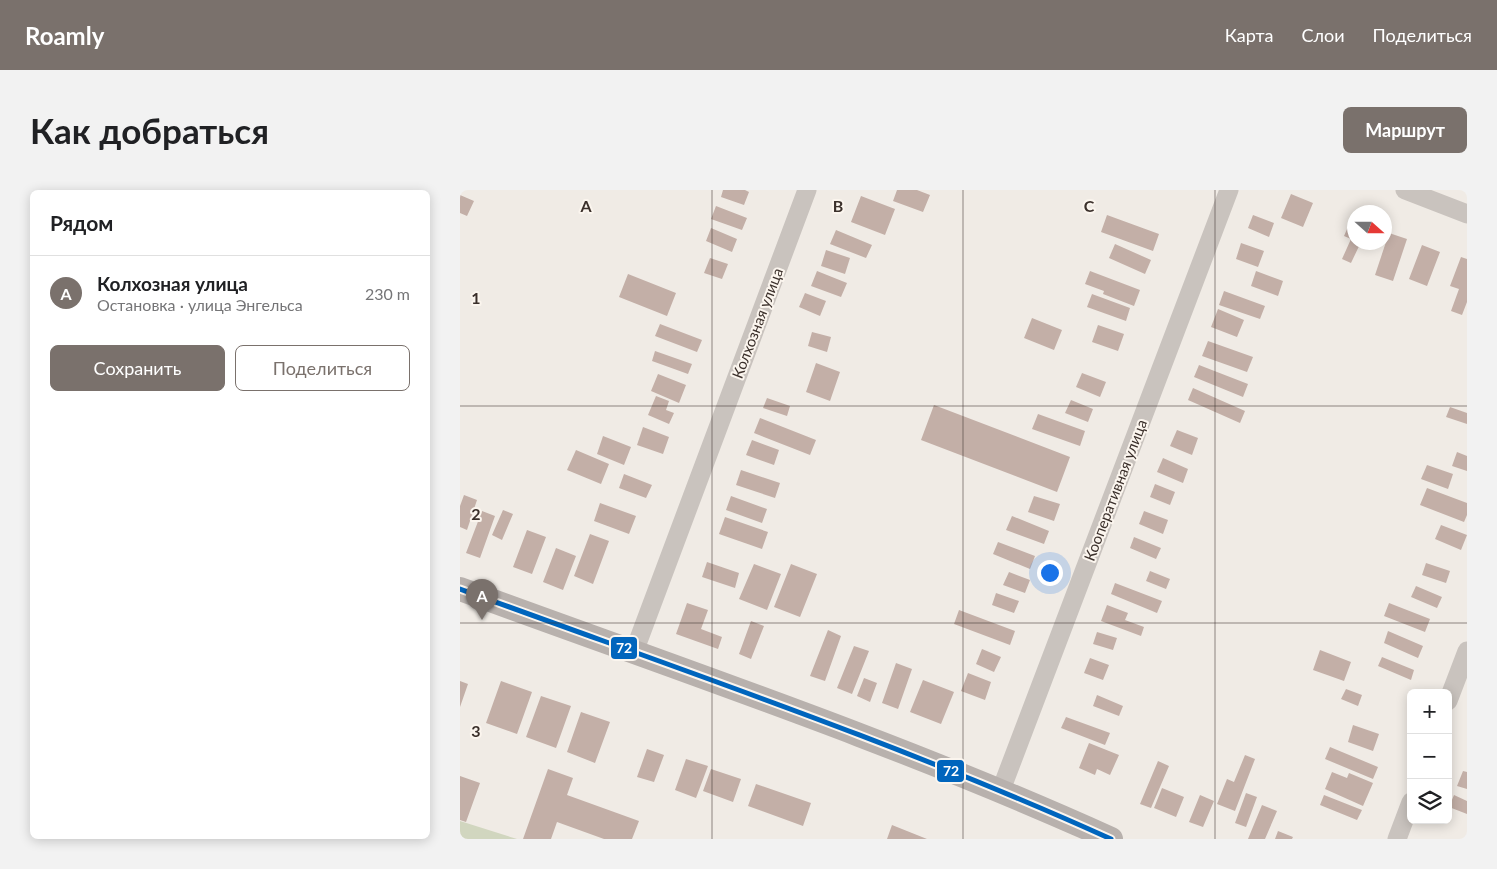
<!DOCTYPE html>
<html lang="ru">
<meta charset="utf-8">
<style>
:root{--surface:#fff;--page:#f2f2f2;--text:#202124;--muted:#757577;--line:#e0e0e0;--accent:#7a716c}
body{margin:0;font-family:Lato,sans-serif;background:var(--page);color:var(--text)}
.controls{position:absolute;right:15px;bottom:15px;display:grid;overflow:hidden;border-radius:8px;box-shadow:0 2px 12px #0003}
.controls button{width:45px;height:45px;display:grid;place-items:center;padding:0;border:0;border-bottom:1px solid var(--line);background:var(--surface);color:var(--text);font:25px sans-serif}
.compass{position:absolute;left:887px;top:15px;width:45px;height:45px;border-radius:50%;background:var(--surface);box-shadow:0 2px 12px #0003;rotate:111deg}
.you{position:absolute;left:589px;top:382px;width:18px;height:18px;margin:-12px;border:4px solid #fff;border-radius:50%;background:#1a73e8;box-shadow:0 0 0 8px #1a73e833}
.badge{display:grid;place-items:center;width:32px;height:32px;border-radius:50%;background:var(--accent);color:#fff;font-size:16px;font-weight:700}
.pin{position:absolute;translate:-50% -41px;filter:drop-shadow(0 1px 2px #0008)}
.pin::after{content:'';position:absolute;top:26px;width:18px;height:15px;background:inherit;clip-path:polygon(0 0,100% 0,50% 100%)}
.list{margin:0;padding:0;list-style:none}
h2{display:flex;justify-content:space-between;align-items:center;height:65px;margin:0;padding:0 20px;font-size:21px}
h2 small{font-size:16px;font-weight:400;color:var(--muted)}
.list li{display:grid;grid-template-columns:32px 1fr auto;gap:15px;align-items:center;box-sizing:border-box;height:75px;padding:0 20px;border-top:1px solid var(--line)}
.list b{display:block;font-size:19px;white-space:nowrap}
.list p{margin:0;font-size:16px;white-space:nowrap;color:var(--muted)}
.list em{font-size:16px;font-style:normal;color:var(--muted)}
.actions{display:flex;gap:10px;padding:15px 20px}
.actions a{flex:1;padding:11px 0;border:1px solid var(--accent);border-radius:8px;text-align:center;font-size:18px;color:var(--accent)}
.actions .main{background:var(--accent);color:#fff}
.icon{flex:none;width:28px;height:28px;fill:none;stroke:currentColor;stroke-width:2;stroke-linecap:round;stroke-linejoin:round}
.map{position:relative;flex:none;width:1007px;height:649px;overflow:hidden;border-radius:8px}
header{display:flex;align-items:center;gap:30px;box-sizing:border-box;height:70px;padding:0 25px;background:var(--accent);color:#fff}
header strong{font-size:24px}
nav{display:flex;gap:28px;margin-inline-start:auto;font-size:18px}
.intro{display:flex;align-items:center;justify-content:space-between;box-sizing:border-box;height:120px;padding:0 30px}
h1{margin:0;font-size:35px}
.button{padding:12px 22px;border-radius:8px;background:var(--accent);color:#fff;font-size:18px;font-weight:700}
main{display:flex;gap:30px;padding:0 30px}
aside{flex:1;background:var(--surface);border-radius:8px;box-shadow:0 2px 12px #0003}
.map>svg:first-child{display:block}
.green{fill:#d1d6bf}
.building{fill:#c3afa7}
.lines{fill:none;stroke-linecap:round;stroke-linejoin:round}
.minor{stroke:#c9c3be;stroke-width:19}
.major{stroke:#b8b1ad;stroke-width:24}
.bus-1-casing{stroke:#fbf5ee;stroke-width:9}
.bus-1{stroke:#0065bd;stroke-width:5}
.grid{fill:none;stroke:#3b302b;stroke-width:1;stroke-opacity:0.55}
.labels{text-anchor:middle;dominant-baseline:central;stroke-width:4;stroke-linejoin:round;paint-order:stroke}
.street-label{font-size:15px;fill:#3b302b;stroke:#fbf5ee}
.grid-label{font-size:16px;text-anchor:middle;font-weight:bold;fill:#3b302b;stroke:#fbf5ee;stroke-width:4;stroke-linejoin:round;paint-order:stroke}
.line-badge{stroke:#fbf5ee;stroke-width:2}
.badge-label{font-size:14px;text-anchor:middle;font-weight:bold;fill:#fff}
</style>
<header>
<strong>Roamly</strong>
<nav><a>Карта</a><a>Слои</a><a>Поделиться</a></nav>
</header>
<div class="intro"><h1>Как добраться</h1><a class="button">Маршрут</a></div>
<main>
<aside>
<h2>Рядом<small></small></h2>
<ul class="list">
<li><span class="badge">A</span><div><b>Колхозная улица</b><p>Остановка · улица Энгельса</p></div><em>230 m</em></li>
</ul>
<div class="actions"><a class="main">Сохранить</a><a>Поделиться</a></div>
</aside>
<div class="map">
<svg width="1007" height="649" viewBox="0 0 1007 649">
<rect width="100%" height="100%" fill="#f0ebe5"/>
<!-- green -->
<path class="green" d="M0,631L57,649H0Z"/>
<!-- building -->
<path class="building" d="M263,0H285L289,2L284,15L261,7Z
M437,0H457L470,5L463,22L433,11Z
M831,4L853,13L843,37L821,28Z
M0,5L14,11L7,26L0,23Z
M401,6L435,19L425,45L391,32Z
M256,16L287,28L282,40L251,29Z
M894,23V52H901L891,73L882,69L891,49L884,46Z
M647,25L699,44L693,61L641,42Z
M793,25L814,33L809,47L788,38Z
M251,38L277,49L272,62L246,51Z
M376,40L412,55L406,68L370,54Z
M929,43L947,49L933,91L915,85Z
M781,53L804,61L798,77L776,69Z
M655,54L691,70L685,84L649,68Z
M962,55L980,62L967,96L949,89Z
M366,60L390,68L385,84L361,76Z
M1001,67L1007,69V112L1002,125L991,121L999,99L990,96Z
M250,68L268,74L262,89L244,83Z
M357,81L387,93L381,107L351,96Z
M630,81L680,100L674,116L643,104L644,101L625,94Z
M796,81L823,91L818,106L791,96Z
M168,84L216,103L207,126L159,107Z
M764,101L805,116L800,129L759,115Z
M345,103L366,111L360,126L339,117Z
M632,104L670,118L666,131L627,117Z
M758,119L784,130L777,147L751,137Z
M572,128L602,140L594,160L564,148Z
M200,134L242,150L237,162L195,146Z
M638,135L664,144L658,161L632,152Z
M352,142L371,147L367,162L348,156Z
M748,151L793,167L787,182L742,166Z
M195,161L232,174L228,184L192,171Z
M356,173L380,182L370,211L346,202Z
M739,175L788,194L783,207L734,187Z
M622,183L646,192L640,207L616,197Z
M198,184L226,195L219,213L191,201Z
M733,198L785,221L780,233L728,210Z
M196,206L209,211L206,220L214,223L209,234L188,225Z
M307,208L330,216L327,226L303,218Z
M611,210L633,219L628,232L605,223Z
M474,215L610,267L597,302L461,250Z
M990,217L1007,223V234L986,227Z
M578,224L625,241L620,256L572,239Z
M300,228L356,250L350,265L294,243Z
M183,237L209,247L203,264L177,255Z
M717,240L738,248L732,265L710,256Z
M143,246L171,257L164,275L137,264Z
M292,250L319,260L314,275L286,265Z
M116,260L149,274L141,294L107,280Z
M997,262L1007,266V281L992,276Z
M703,268L728,279L723,293L697,282Z
M967,275L993,284L988,299L961,289Z
M281,280L320,293L315,308L276,295Z
M164,284L192,295L186,308L159,298Z
M695,294L715,302L710,315L690,307Z
M967,298L1007,313V325L1004,332L960,315Z
M4,305L17,310L7,340L0,337V316Z
M271,306L307,319L302,333L266,320Z
M574,306L600,314L594,331L568,322Z
M140,313L176,326L169,344L134,331Z
M43,320L53,324L42,350L32,345Z
M22,321L35,326L20,368L6,363Z
M684,321L708,330L703,344L679,334Z
M552,326L589,341L584,354L546,340Z
M265,327L308,342L302,359L259,344Z
M981,335L1007,345L1001,360L975,349Z
M67,340L86,347L72,384L53,377Z
M130,344L149,351L133,394L114,386Z
M674,347L701,358L696,369L670,358Z
M538,352L575,366L570,379L533,364Z
M96,358L116,366L103,400L83,392Z
M247,372L279,383L275,398L242,387Z
M966,373L990,381L986,393L962,385Z
M294,374L321,384L307,420L279,409Z
M331,374L357,384L340,427L314,417Z
M690,381L710,389L706,399L686,391Z
M549,382L570,390L565,403L543,395Z
M655,393L702,411L697,423L651,404Z
M956,396L982,407L977,418L951,407Z
M536,403L559,411L554,423L532,415Z
M227,413L248,420L241,439L262,447L258,459L216,444Z
M929,413L970,429L965,442L924,426Z
M647,415L668,423L665,430L684,437L681,446L641,431Z
M499,420L555,441L550,455L494,434Z
M291,431L304,436L291,469L279,464Z
M368,440L381,446L365,491L350,486Z
M928,441L963,456L958,468L924,453Z
M637,442L657,448L653,460L633,454Z
M394,456L409,461L392,504L377,498Z
M522,459L541,467L534,482L516,474Z
M860,460L891,472L884,491L853,480Z
M922,467L954,480L951,490L918,476Z
M630,468L649,475L643,490L624,483Z
M436,473L452,479L438,519L422,513Z
M508,483L531,492L525,510L501,501Z
M404,488L417,493L410,512L397,506Z
M463,490L494,502L481,534L450,522Z
M0,491L8,494L0,517Z
M41,491L72,502L57,544L26,533Z
M886,499L902,505L898,516L881,509Z
M637,505L663,516L659,526L633,516Z
M81,506L111,516L96,558L66,547Z
M121,522L150,532L135,573L107,562Z
M606,527L650,543L645,555L601,538Z
M893,535L919,544L913,561L888,552Z
M629,553L659,565L650,585L637,579L635,585L619,578Z
M870,557L918,577L913,589L865,569Z
M187,559L204,565L194,592L177,587Z
M785,565L795,569L775,621L757,614L767,589L774,592Z
M226,569L248,576L236,608L215,600Z
M698,571L709,576L691,618L680,614Z
M88,579L113,588L107,605L179,631L172,649H144L97,632L91,649H63Z
M251,579L281,589L273,612L243,601Z
M1003,581L1007,582V599L997,596Z
M872,582L887,588L889,583L913,593L903,616L865,599Z
M0,586L20,593L6,632L0,630Z
M296,594L351,613L343,636L288,616Z
M702,598L724,607L716,627L694,618Z
M786,603L797,607L786,637L775,633Z
M740,605L754,611L743,637L729,632Z
M864,605L902,620L897,630L860,615Z
M994,605L1007,611V624L989,617Z
M802,615L817,621L805,649H788Z
M432,635L467,649H427Z
M818,641L833,647L832,649H815Z"/>
<g class="lines">
<!-- minor -->
<path class="minor" d="M945,0L1007,24
M174,462L347,0
M988,511L1007,461
M541,600L769,0
M937,649L951,612"/>
<!-- major -->
<path class="major" d="M0,399C218,479 439,553 651,649"/>
<defs>
<path id="bus-1" d="M0,399C218,479 439,553 651,649"/>
</defs>
<!-- bus-1 casing -->
<use href="#bus-1" class="bus-1-casing"/>
<!-- bus-1 -->
<use href="#bus-1" class="bus-1"/>
</g>
<!-- grid -->
<path class="grid" d="M252,0V649M503,0V649M755,0V649M0,216H1007M0,433H1007"/>
<g class="labels">
<!-- street labels -->
<g class="street-label">
<text transform="translate(297 133) rotate(-69)">Колхозная улица</text>
<text transform="translate(655 300) rotate(-69)">Кооперативная улица</text>
</g>
</g>
<g class="grid-label">
<text x="126" y="22">A</text>
<text x="378" y="22">B</text>
<text x="629" y="22">C</text>
<text x="16" y="114">1</text>
<text x="16" y="330">2</text>
<text x="16" y="547">3</text>
</g>
<g class="line-badge">
<rect x="150" y="446" width="28" height="24" rx="5" fill="#0065bd"/>
<rect x="476" y="569" width="29" height="24" rx="5" fill="#0065bd"/>
</g>
<g class="badge-label">
<text x="164" y="463">72</text>
<text x="491" y="586">72</text>
</g>
</svg>
<div class="controls">
<button>+</button>
<button>−</button>
<button><svg class="icon" aria-label="layers" viewBox="0 0 24 24"><path d="M12 4l9 5-9 5-9-5zM3 14l9 5 9-5"/></svg></button>
</div>
<svg class="compass" viewBox="-18 -18 36 36"><path d="M0-13l5 13h-10z" fill="#e53935"/><path d="M0 13l5-13h-10z" fill="#757577"/></svg>
<div class="you"></div>
<div class="pin badge" style="left:22px;top:430px">A</div>
</div>
</main>
